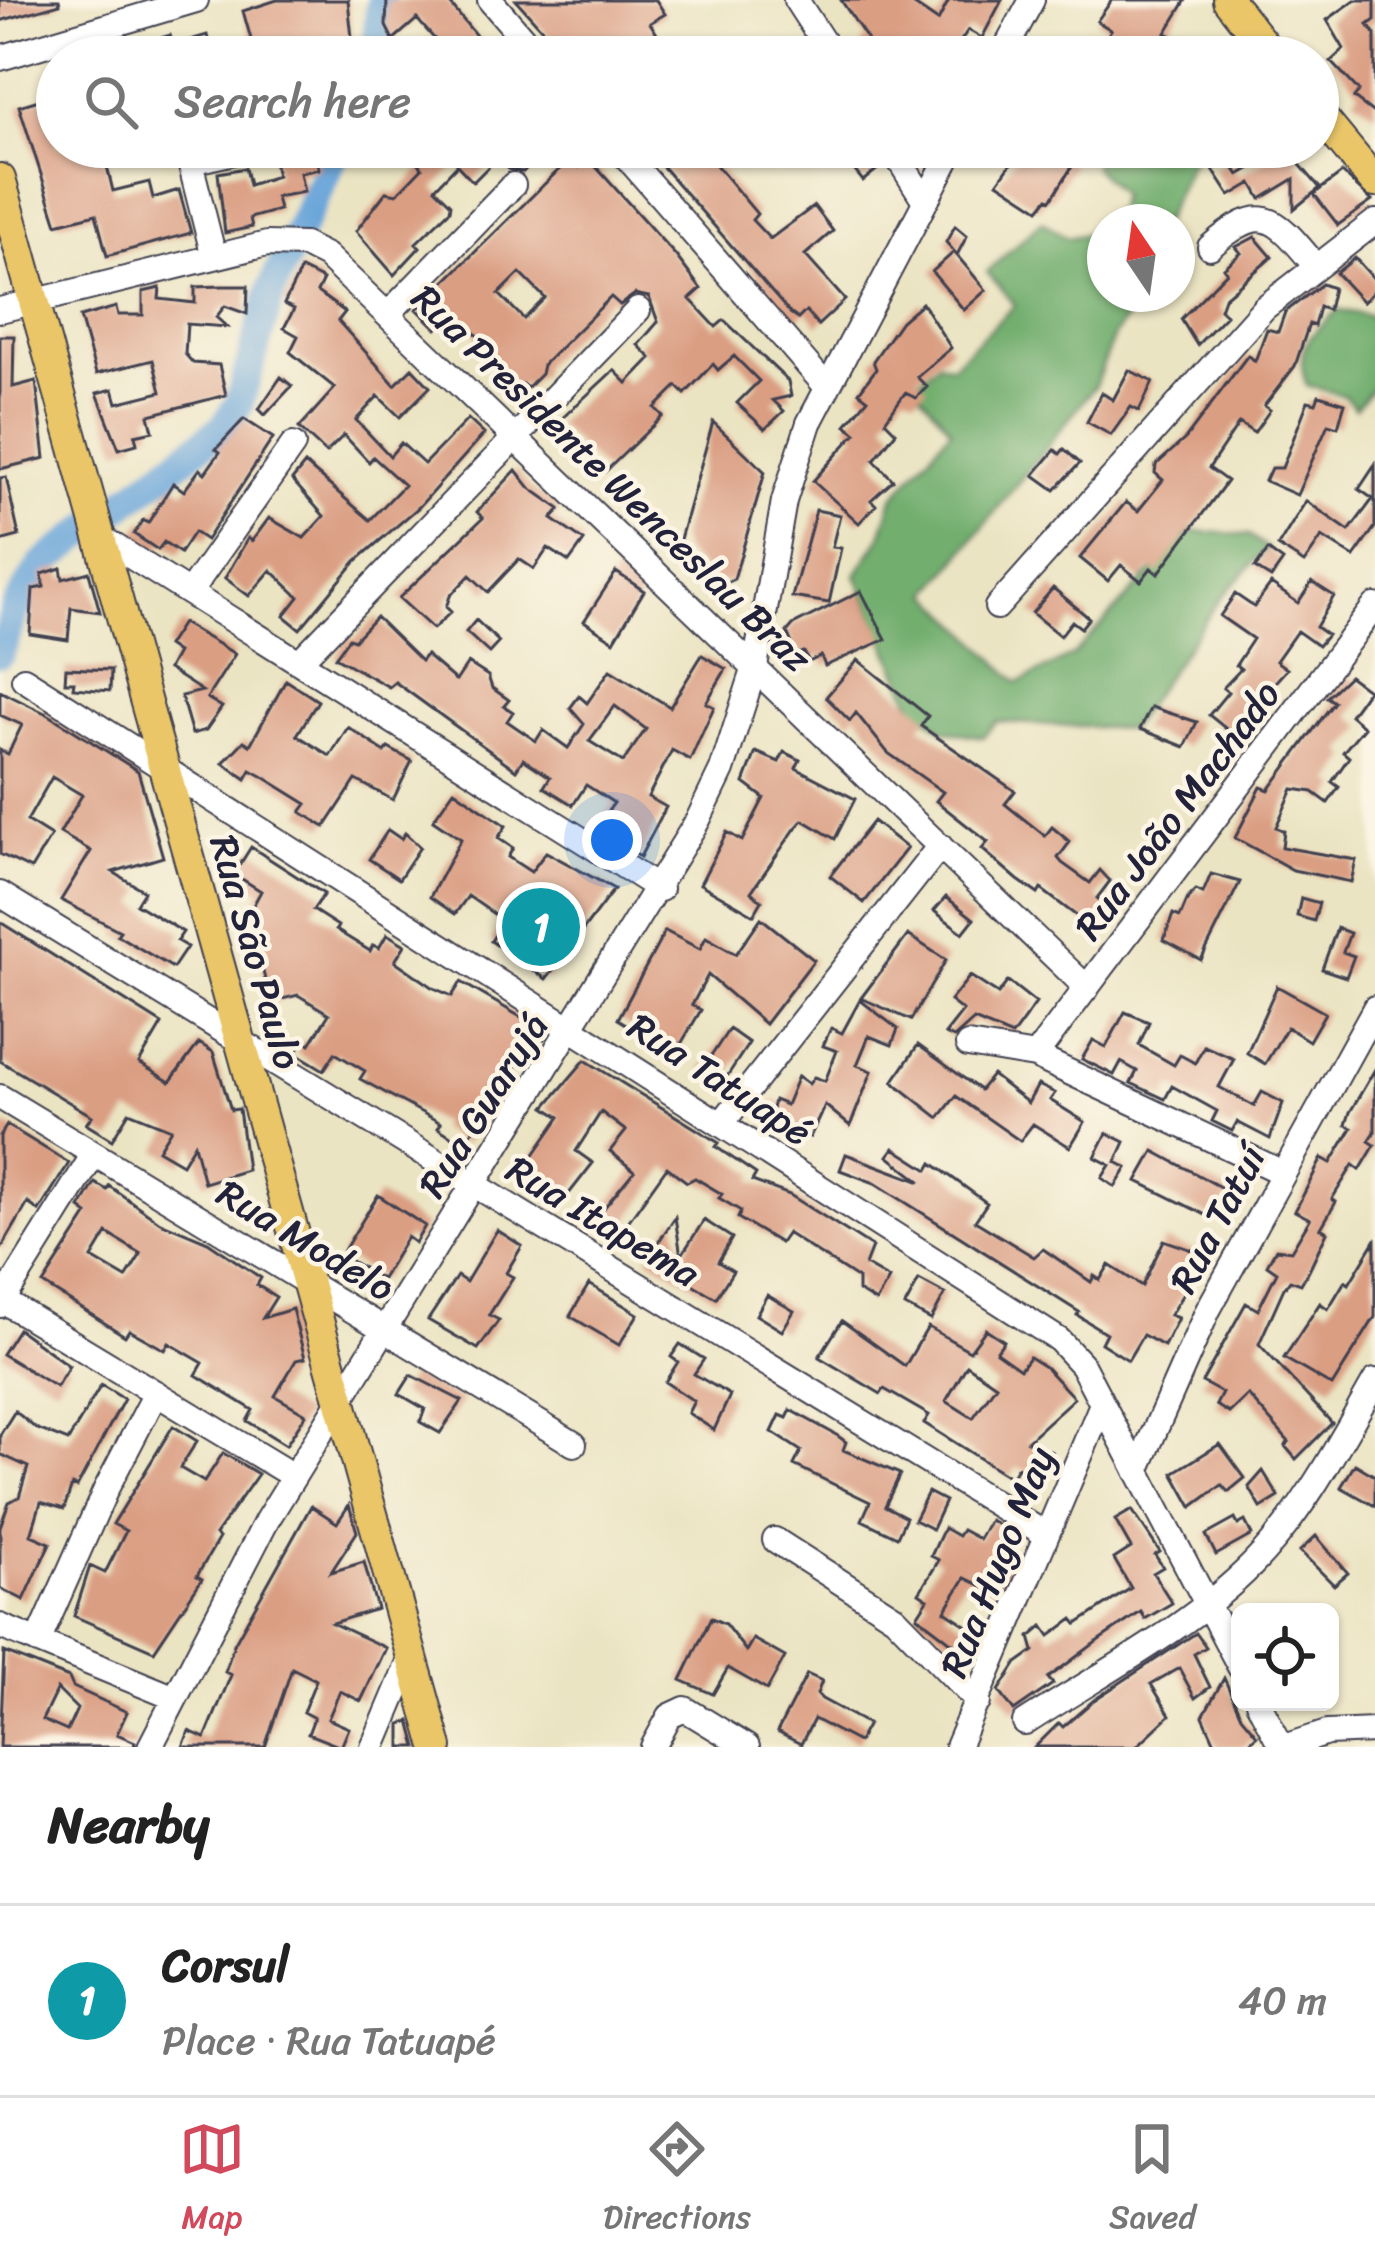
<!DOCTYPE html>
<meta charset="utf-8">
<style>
:root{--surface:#fff;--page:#f2f2f2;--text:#222;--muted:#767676;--line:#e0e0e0;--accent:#d1495b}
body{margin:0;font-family:Sriracha,sans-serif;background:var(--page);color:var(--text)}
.controls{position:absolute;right:36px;bottom:36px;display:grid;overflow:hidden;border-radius:18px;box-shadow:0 3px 9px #0004}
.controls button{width:108px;height:108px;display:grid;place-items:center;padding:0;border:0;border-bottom:3px solid var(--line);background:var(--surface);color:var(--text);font:60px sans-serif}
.compass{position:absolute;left:1087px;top:204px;width:108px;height:108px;border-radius:50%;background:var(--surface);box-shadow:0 3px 9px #0004;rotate:347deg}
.you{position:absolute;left:612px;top:840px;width:42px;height:42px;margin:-30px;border:9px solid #fff;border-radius:50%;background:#1a73e8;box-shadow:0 0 0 18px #1a73e833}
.badge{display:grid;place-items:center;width:78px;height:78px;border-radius:50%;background:var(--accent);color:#fff;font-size:39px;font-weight:700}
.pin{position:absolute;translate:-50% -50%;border:6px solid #fff;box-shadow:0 3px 12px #0006}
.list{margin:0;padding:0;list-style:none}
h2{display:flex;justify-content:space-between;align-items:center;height:156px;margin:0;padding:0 48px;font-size:51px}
h2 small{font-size:39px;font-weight:400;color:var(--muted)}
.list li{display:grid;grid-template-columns:78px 1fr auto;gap:36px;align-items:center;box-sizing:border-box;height:192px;padding:0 48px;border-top:3px solid var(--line)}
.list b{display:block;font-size:45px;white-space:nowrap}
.list p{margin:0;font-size:39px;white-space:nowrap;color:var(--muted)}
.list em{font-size:39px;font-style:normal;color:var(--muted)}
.icon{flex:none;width:66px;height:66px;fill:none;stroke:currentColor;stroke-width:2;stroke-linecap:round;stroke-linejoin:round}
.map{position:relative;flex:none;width:1375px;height:1747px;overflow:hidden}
.search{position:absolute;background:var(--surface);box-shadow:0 3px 9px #0004;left:36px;right:36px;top:36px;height:132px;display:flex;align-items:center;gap:30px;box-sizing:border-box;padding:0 42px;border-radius:66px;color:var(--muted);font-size:45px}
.sheet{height:348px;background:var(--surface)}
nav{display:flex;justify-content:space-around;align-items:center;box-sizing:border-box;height:168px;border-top:3px solid var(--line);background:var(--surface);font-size:33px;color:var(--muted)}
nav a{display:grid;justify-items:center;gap:6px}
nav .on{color:var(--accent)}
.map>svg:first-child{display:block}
.forest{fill:#72ae6e;stroke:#4a6854;stroke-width:3}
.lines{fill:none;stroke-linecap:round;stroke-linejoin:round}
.river{stroke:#68a4d9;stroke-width:30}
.building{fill:#da9e83;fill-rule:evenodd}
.minor-casing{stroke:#403f4f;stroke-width:28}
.major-casing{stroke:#403f4f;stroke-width:34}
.minor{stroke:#fff;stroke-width:24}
.major{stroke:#eac669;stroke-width:30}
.labels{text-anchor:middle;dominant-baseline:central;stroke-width:9;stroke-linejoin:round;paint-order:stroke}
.street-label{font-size:39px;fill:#22223b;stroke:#fcf5e5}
</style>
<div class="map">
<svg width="1375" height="1747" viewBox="0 0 1375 1747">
<rect width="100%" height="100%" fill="#fcf5e5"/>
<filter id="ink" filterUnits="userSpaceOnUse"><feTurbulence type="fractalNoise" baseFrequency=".00833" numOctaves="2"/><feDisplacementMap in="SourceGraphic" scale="24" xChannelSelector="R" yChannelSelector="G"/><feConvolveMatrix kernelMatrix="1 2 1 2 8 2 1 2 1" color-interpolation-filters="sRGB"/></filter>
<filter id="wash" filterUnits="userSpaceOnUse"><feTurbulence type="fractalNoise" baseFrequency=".004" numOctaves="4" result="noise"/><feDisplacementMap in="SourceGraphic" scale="48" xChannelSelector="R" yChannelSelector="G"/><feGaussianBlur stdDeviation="2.7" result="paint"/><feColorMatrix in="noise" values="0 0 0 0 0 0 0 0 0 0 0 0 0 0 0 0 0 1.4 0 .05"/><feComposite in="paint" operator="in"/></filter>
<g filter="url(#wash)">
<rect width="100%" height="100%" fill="#ebe4c3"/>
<!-- forest -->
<path class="forest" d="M1100,147H1204L1191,161L1163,222H1113L1120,194L1094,167Z
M1042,221L1067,238L1105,230V294H1145L1114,335L1095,386L930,593L1018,683L1073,655L1191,531L1249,535L1267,548L1221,598L1129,729L997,722L983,737L943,730L913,706L856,575L881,536L893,498L951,429L914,385L939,362L951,366L1015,305L987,272Z
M1338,310L1375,317V385L1355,408L1345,396L1307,385C1292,349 1312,333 1338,310Z"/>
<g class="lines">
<!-- river -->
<path class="river" d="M375,57L381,0
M0,653L15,609L43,564L224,427L239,404L272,288L338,147"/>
</g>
<g id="blocks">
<!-- building -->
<path class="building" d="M0,0H59L60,4L0,21Z
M277,0H348L354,57H256L243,11Z
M387,0H447L482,43L470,53L465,48L445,51L417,19L393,40L386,26Z
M516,0H656L665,14L650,23L657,34L649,39L652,44L631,57H567Z
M841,0H907L938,21L949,0H1002L982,38L968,30L950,57H871L861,43L867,39Z
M1112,0H1186L1166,33L1181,40L1172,57H1093L1111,30L1097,21Z
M1355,0H1375V20L1368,25L1375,34V114L1354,98L1359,91L1331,61L1344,49L1327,20Z
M170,35L173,45L207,35L213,57H97Z
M52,96L57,147L103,150L113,191L149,182L153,198L179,190L191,233L107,256L96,214L57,224L19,106Z
M314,147L319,169L300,173L304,192L276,197L279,210L250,218L252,227L225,233L218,173L245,168L249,185L277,176L273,157Z
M407,147H548L523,172L508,169L497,158L473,182L457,165L435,188L451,204L450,210L416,243L420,247L394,275L356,231L386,192L397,194L422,168Z
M669,147H701L757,214L752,220L770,239L814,206L833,231L805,255L845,300L818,325L806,311L798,319L790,313L656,159Z
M862,147L879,168L863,181L846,160Z
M1023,147H1063L1059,153L1073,165L1051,200L1048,198L1039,209L998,182Z
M1260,147H1306L1296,160L1320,188L1294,209V179L1261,199L1252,183L1230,196L1213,170L1229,160L1239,175L1269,158Z
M571,158L579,167L588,158L676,256L701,289L690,299L716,327L724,320L788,381L791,396L773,400L784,411L765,429L737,403L759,381L734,356L718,370L713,364L685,394L677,386L655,408L663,416L605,472L556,424L614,370L627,383L651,358L638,345L658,322L649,297L635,294L620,305L611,297L543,365L541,374L527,388L522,384L517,389L471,346L480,338L453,313L437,329L417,309ZM520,273L545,298L524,319L499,294Z
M1342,173L1372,201L1338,225L1314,194Z
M955,226L967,236L957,255L946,242Z
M1255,237L1272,257L1224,298L1220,309L1226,315L1197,345L1181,319L1227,272L1224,268L1241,253L1236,247Z
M954,252L986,290L964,310L932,272Z
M1355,258L1375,280V290L1363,302L1336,273Z
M301,269L323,280L317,292L345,312L338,321L395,385L412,368L430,387L400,417L378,396L356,420L390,456L401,443L424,464L468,419L484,434L419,507L356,561L300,629L284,616L299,597L271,570L249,596L225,578L248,538L252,541L269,518L304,538L324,516L292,480L305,464L370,520L404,485L373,457L369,462L344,435L326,453L299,428L335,388L290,352L298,336L284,328L294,309L284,304Z
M1322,284L1333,288L1328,310L1319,307L1314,326L1309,324L1295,366L1264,406L1270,410L1254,433L1239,423L1209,468L1227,481L1158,574L1151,568L1141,581L1121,565L1108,581L1080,558L1126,502L1138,511L1163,480L1155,473L1156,465L1186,438L1248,355L1255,361L1267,329L1278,332L1285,312Z
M223,286H248L247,314L225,306L216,317L227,327L187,324L185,354L193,363L219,365L226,395L149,415L153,431L135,435L137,444L119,449L97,393L113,389L117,403L161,392L153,360L96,374L80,317L116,307L118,315H143V292L160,288L159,299L195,303V287Z
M922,303L951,348L917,377L927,387L916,398L905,393L885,421L896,432L874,460L893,480L871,500L876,505L859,523L813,481L856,433L846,425L868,399L859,392L876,369L873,361L901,321Z
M0,336H14L13,387L36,381L45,458L0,469Z
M1129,370L1153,382L1139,411L1131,407L1111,435L1087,422L1102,393L1113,400Z
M281,377L292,386L265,415L259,409Z
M1319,395L1345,403L1338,427L1328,424L1297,495L1265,481L1271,468H1282L1308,401L1316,403Z
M244,419L273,438L206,540L194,532L180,553L164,542L158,550L134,534L143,520L148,523L173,483L184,491L200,469L205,473L220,452L216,449Z
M713,422L765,472L734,579L725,583L714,581L684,552L680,539Z
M1064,449L1080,463L1055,490L1034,475L1055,450L1060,454Z
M1375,465V527L1354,557L1322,537L1304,563L1278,546L1306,501L1349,531L1373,499L1359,489Z
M516,470L530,488L560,509L552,519L584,541L569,562L548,548L534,569L519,559L488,592L470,575L450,596L446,607L451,612L433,629L399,598L483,518L477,512Z
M6,477L19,536L0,541V478Z
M816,510L840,515L832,547L841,548L829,603L792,597Z
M1268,550L1283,561L1271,578L1255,568Z
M61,568L63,579L89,572L100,612L71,608L68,640L30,634L33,589L44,587L42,574Z
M616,572L644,591L614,641L584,621Z
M1312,582L1334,596L1316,627L1327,635L1318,646L1297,631L1276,661L1287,669L1230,732L1209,715L1228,692L1223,688L1241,669L1236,665L1253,639L1220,616L1235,594L1254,607L1271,584L1298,603Z
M1053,588L1089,618L1081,628L1072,621L1060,636L1032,613Z
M861,591L886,639L825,666L821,656L809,662L804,652L797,655L787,632L793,625Z
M376,617L421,661L426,655L456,681L468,663L488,676L492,688L509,700L504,706L513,712L507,721L536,741L543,730L568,748L584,724L570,708L579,696L587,703L610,670L670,707L702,655L726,669L706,703L714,707L690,760L672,750L648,797L666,807L640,857L596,827L614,803L586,785L573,805L544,787L550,777L523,759L516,770L395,682L389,687L335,657L349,638L354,640ZM615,706L646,729L623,762L589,741Z
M476,620L499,642L489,653L466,632Z
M182,623L235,654L207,698L222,707L206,730L192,734L181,696L202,691L168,669L177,653L167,646Z
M858,660L928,716L921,726L1015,791L1005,804L1045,836L1052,827L1070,842L1058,858L1062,863L1090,883L1100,870L1110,881L1097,898L1111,910L1095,930L1041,889L1038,894L1018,880L982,849L988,842L936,801L943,792L888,753L856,713L850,721L826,697Z
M66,668L111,670L110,691L73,688L74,682H65Z
M1349,676L1368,690L1350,715L1364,727L1343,752L1349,757L1332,782L1339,787L1328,803L1313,792L1293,789L1276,827L1284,831L1282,847L1356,860L1351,882L1293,870L1235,838L1261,787L1269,790L1334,702L1327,697Z
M286,680L318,701L297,735L330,756L348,727L385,752L388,748L412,761L393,800L356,780L325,827L301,812L307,804L262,776L251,770L246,779L223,763L244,741L250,745Z
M0,691L49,715L138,771L163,857L113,872L144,891L136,904L183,932L177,941L187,947L173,968L117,935L120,931L61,900L91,851L60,833L82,795L52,777L27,821L51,836L31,869L0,854V750L8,754L22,725L0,715Z
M1151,707L1197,722L1185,747L1140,729Z
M756,752L779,762L784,752L800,760L796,768L855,799L835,839L803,820L795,829L751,892L762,901L754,915L700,884L727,832L742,841L764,798L744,783Z
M454,790L506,826L498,838L513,848L508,857L531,872L546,852L614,889L546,979L491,941L504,921L468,896L455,914L430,897L461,839L433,820Z
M873,821L907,848L864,903L830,876Z
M388,830L401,839L405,833L420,847L399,879L369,859Z
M251,847L324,894L313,910L338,926L336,930L370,951L373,945L379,948L387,934L405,945L395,961L434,988L452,996L461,982L548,1033L544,1039L536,1035L464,1144L438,1128L441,1123L360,1079L365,1071L335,1053L324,1070L296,1053L304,1040L310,1044L329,1014L298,995L271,1002L248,915L261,891L234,874Z
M1211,874L1240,882L1201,960L1164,940L1173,914L1180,917L1188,898L1196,890L1203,893Z
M946,897L974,919L963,933L934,911Z
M1301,898L1319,903L1314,921L1297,916Z
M761,918L814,960L765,1024L708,975L692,1005L701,1010L675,1054L618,1019L665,931L700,949L706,937L736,954Z
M0,922L162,1024L139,1063L170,1082L199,1043L213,1052L231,1110L239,1109L247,1170L204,1183L194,1144L182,1164L158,1150L171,1129L129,1112L112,1140L86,1124L92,1116L0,1061Z
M1337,928L1350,933L1343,952L1354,956L1346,977L1322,969Z
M908,935L946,960L911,1020L861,998Z
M970,976L998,994L1008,981L1036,1003L1012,1036L974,1020L954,1038L945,1034L963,1011L950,1001Z
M1277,986L1325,1013L1309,1041L1287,1027L1265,1064L1247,1053Z
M860,1000L898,1029L892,1045L869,1036L857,1065L872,1071L850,1126L825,1105L810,1137L783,1126L781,1133L768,1127L774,1100L786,1105L798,1076L809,1084L814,1077L825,1081L837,1051L823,1046L831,1028L842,1033Z
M1125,1012L1149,1022L1139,1045L1174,1065L1180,1055L1195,1063L1204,1046L1234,1059L1219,1087L1254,1106L1262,1092L1283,1103L1270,1139L1237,1122L1232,1131L1212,1121L1217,1111L1172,1086L1165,1099L1131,1083L1137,1071L1121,1062L1114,1075L1082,1059L1093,1040L1106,1047Z
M729,1029L749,1043L722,1084L702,1070Z
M918,1045L980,1090L992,1075L1028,1103L1038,1085L1055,1093L1050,1100L1085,1122L1070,1147L1033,1124L1020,1141L956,1096L939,1118L893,1082Z
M585,1060L719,1143L716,1147L756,1174L752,1181L790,1195L872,1247L865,1265L889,1279L876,1302L858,1291V1279L787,1233L780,1243L738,1218L741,1211L719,1198L722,1194L695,1178L687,1182L667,1167L617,1237L595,1219L634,1171L610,1151L626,1131L601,1112L576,1151L593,1163L561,1204L519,1176L560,1117L545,1107Z
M1375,1069V1132L1369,1141L1375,1145L1360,1170L1353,1165L1332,1199L1336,1202L1321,1228L1327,1232L1309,1270L1301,1284L1290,1280L1284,1288L1259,1344L1332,1423L1296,1459L1285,1446L1289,1442L1248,1395L1229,1413L1216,1405L1222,1393L1202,1382L1246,1303L1258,1310L1277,1272L1267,1265L1276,1249L1291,1251L1310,1219L1295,1211L1322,1158L1331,1163L1352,1128L1346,1125L1350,1112Z
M7,1125L69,1163L39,1211L28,1203L0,1251V1136Z
M1107,1133L1125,1142L1116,1162L1127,1168L1115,1187L1102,1178L1110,1165L1095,1157Z
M894,1148L928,1170L932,1163L987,1203L975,1221L1034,1257L1043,1249L1091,1282L1094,1276L1100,1280L1109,1265L1142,1286L1164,1240L1207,1255L1170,1315L1178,1318L1164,1346L1143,1335L1128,1360L1101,1343L1106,1333L1077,1315L1079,1312L875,1183L840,1170L846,1154L921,1182L888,1156Z
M1154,1151L1231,1193L1214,1219L1137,1181Z
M95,1183L107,1190L109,1186L160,1222L208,1242L261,1278L257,1285L276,1297L263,1318L292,1309L305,1358L296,1360L275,1396L306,1414L286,1445L247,1421L253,1410L196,1375L203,1363L169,1343L165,1350L129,1330L125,1336L43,1284L88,1214L80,1208ZM107,1233L141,1254L126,1278L92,1258Z
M378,1195L425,1226L415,1243L407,1237L382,1279L341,1255Z
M675,1217L681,1256L704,1220L732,1238L718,1262L733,1271L716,1298L648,1258Z
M497,1230L522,1246L506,1273L513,1277L489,1315L499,1320L478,1349L428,1320L457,1276L466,1282Z
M1375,1241V1317L1332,1386L1284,1358L1320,1303L1328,1309L1345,1281L1349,1284Z
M919,1280L945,1294L931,1320L905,1306Z
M589,1284L638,1314L619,1345L570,1316Z
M767,1295L794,1311L782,1331L756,1315Z
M842,1321L905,1366L928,1327L970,1351L986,1329L1004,1341L996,1352L1020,1369L1029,1357L1045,1367L1074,1398L1027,1441L1052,1452L1040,1477L1017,1467L1011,1478L924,1423L929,1415L884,1389L881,1394L819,1357ZM967,1365L996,1385L973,1418L946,1401Z
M18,1329L69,1366L56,1387L2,1354Z
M680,1344L704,1359L694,1374L730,1395L714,1430L688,1413L694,1401L665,1382L678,1362L671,1357Z
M411,1375L462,1401L440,1433L420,1422L425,1409L399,1394Z
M101,1385L124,1399L77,1487L72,1485L64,1509L41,1502L31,1535L50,1543L24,1600L0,1588V1527L9,1502L19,1497L28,1467L0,1454V1435L15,1411L35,1428L68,1441Z
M791,1410L838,1436L846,1442L843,1450L900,1474L885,1506L906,1517L897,1537L862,1520L870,1502L794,1465L801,1451L772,1432L780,1415L787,1418Z
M173,1426L197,1441L180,1468L204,1482L223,1453L258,1474L215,1535L219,1538L197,1576L202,1579L154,1651L74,1616L90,1566L105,1573L126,1531L113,1524Z
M1220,1444L1245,1478L1228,1492L1222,1485L1192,1507L1173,1473Z
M1355,1464L1375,1476V1506L1341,1487Z
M1263,1471L1279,1497L1261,1508L1249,1487Z
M928,1492L945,1501L932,1529L914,1520Z
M349,1505L357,1532L331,1572L364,1562L377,1609L332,1623L386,1648L361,1701L340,1691L328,1719L349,1728L341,1747L308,1734L314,1718L303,1712L316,1680L292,1668L265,1747H183L189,1731L205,1738L231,1675L225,1672L234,1644L311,1506L337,1523Z
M1132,1510L1160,1552L1155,1555L1163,1567L1153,1573L1172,1603L1145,1619L1141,1612L1099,1640L1048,1678L1053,1684L1014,1711L999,1691L1017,1663L1034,1651L1030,1637L1043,1626L1050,1636L1073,1619L1077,1624L1131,1588L1114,1559L1131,1548L1115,1520Z
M1235,1519L1238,1525L1245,1521L1252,1535L1216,1555L1206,1535Z
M990,1520L1007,1530L995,1552L1014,1563L1003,1596L965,1578L945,1611L972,1629L959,1648L917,1616L928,1599L919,1593L939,1560L931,1556L944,1528L958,1536L962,1530L979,1539Z
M1316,1536L1348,1573L1334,1585L1300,1551Z
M711,1618L725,1624L746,1651L753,1639L785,1657L767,1690L728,1668L713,1694L681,1680Z
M1196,1633L1206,1647L1194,1654L1210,1687L1195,1698L1179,1668L1151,1684L1170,1715L1136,1747H1035L1059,1723L1063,1727L1094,1700Z
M4,1652L69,1678L73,1687L127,1712L117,1734L135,1742L134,1747H0ZM57,1689L77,1709L67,1731L42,1720Z
M807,1674L822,1681L817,1694L822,1699L868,1724L858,1742L814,1719L801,1744L777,1732Z
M1224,1678L1241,1716L1257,1735L1244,1747H1217L1203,1716Z
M410,1721L417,1747H401V1724Z"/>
</g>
</g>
<g filter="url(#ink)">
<use href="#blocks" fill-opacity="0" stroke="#403f4f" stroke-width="3"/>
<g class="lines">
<defs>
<path id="minor" d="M490,0L539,57
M796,0L833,57
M1001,57L1032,0
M0,58L196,0
M618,147L826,386
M891,147L925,201
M1210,247C1263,201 1274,216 1314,264
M214,257L190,162L256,147
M0,310L267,244L304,245L326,256L1087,988
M389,313L513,185
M100,537L660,889
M189,593L293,445
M997,607L1264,308L1375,222
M299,662L638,310
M24,679L1059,1340L1082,1365L1240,1667
M0,894L1045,1534
M968,1045L1035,1056L1283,1173
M1035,1056L1375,606
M0,1097L574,1444
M722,1123L940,846
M0,1299L293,1476
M0,1305L94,1154
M1137,1471L1208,1310L1375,1008
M775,1540L895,1617L978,1702
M0,1626L175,1698
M38,1642L106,1489L156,1393
M1258,1702L1282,1747
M1025,1723C1100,1674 1188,1629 1252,1565C1303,1513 1339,1444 1375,1381
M150,1747L267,1520L698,820L722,770L755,667L784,501L809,423L954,147
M373,1747L412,1655
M653,1747L670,1716L685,1709L747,1747
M957,1747L1102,1404
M1285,1747L1327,1733L1375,1731"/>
<path id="major" d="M1228,0L1273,57
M1318,113L1375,182
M0,179L437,1747"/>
</defs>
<!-- minor casing -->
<use href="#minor" class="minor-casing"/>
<!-- major casing -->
<use href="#major" class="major-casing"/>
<!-- minor -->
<use href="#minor" class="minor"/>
<!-- major -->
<use href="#major" class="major"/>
</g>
</g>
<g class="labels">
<!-- street labels -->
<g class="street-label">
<text transform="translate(612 478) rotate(44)">Rua Presidente Wenceslau Braz</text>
<text transform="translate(1177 810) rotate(-53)">Rua João Machado</text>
<text transform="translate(256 952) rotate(74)">Rua São Paulo</text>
<text transform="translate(720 1079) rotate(33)">Rua Tatuapé</text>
<text transform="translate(483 1105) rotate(-58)">Rua Guarujá</text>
<text transform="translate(1217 1219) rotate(-62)">Rua Tatuí</text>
<text transform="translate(603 1221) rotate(31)">Rua Itapema</text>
<text transform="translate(306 1240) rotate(31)">Rua Modelo</text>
<text transform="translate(997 1562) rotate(-68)">Rua Hugo May</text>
</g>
</g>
</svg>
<div class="controls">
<button><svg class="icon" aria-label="locate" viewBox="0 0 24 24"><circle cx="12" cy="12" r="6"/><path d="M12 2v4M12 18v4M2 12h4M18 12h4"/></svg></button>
</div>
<svg class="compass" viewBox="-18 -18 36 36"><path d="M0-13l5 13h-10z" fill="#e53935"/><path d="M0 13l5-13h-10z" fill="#767676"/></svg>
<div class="you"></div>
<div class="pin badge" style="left:541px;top:927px;background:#0f9aa8">1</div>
<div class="search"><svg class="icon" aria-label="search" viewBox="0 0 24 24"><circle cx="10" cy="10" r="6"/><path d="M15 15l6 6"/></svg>Search here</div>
</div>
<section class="sheet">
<h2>Nearby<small></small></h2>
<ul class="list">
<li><span class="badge" style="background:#0f9aa8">1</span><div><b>Corsul</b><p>Place · Rua Tatuapé</p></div><em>40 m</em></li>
</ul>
</section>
<nav>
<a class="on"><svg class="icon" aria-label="map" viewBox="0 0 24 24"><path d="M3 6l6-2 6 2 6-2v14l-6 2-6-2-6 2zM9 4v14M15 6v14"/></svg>Map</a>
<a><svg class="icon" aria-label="directions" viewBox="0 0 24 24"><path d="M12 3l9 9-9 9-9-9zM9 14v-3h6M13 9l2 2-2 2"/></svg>Directions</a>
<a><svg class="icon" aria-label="saved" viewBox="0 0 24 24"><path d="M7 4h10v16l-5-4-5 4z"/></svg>Saved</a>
</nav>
